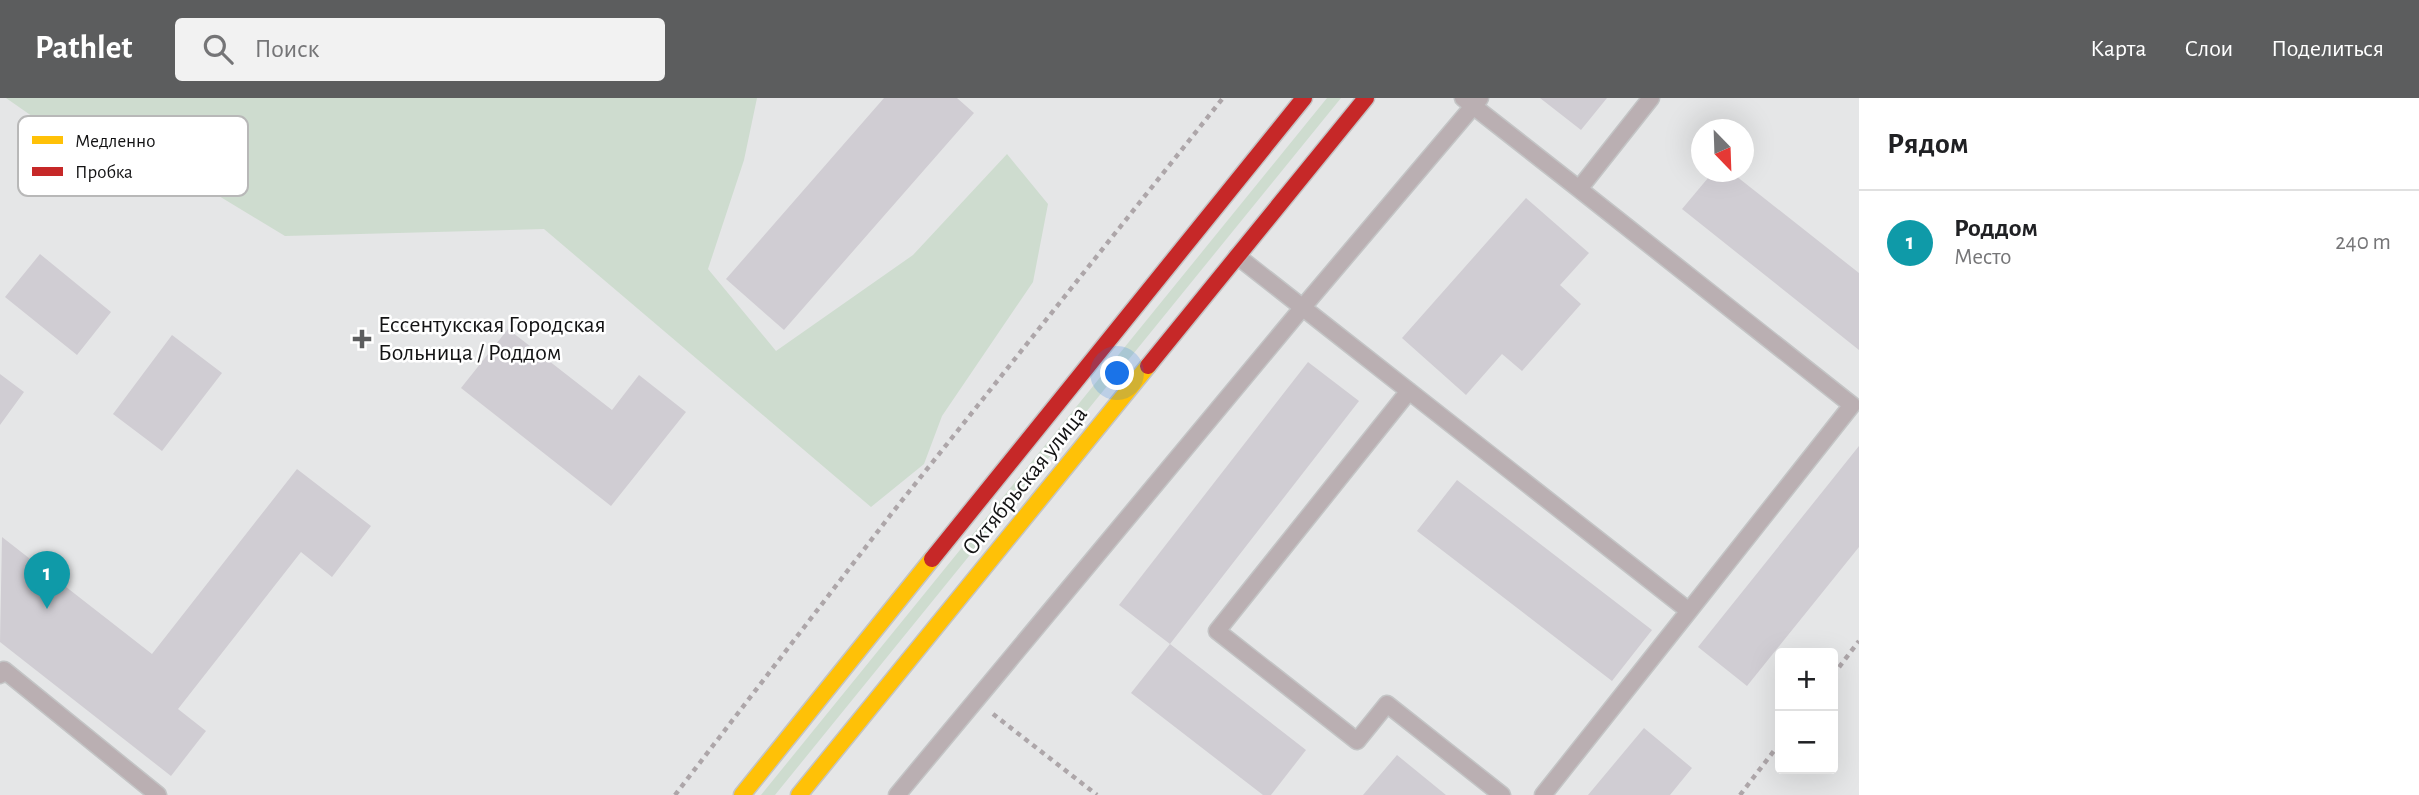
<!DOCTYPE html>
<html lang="ru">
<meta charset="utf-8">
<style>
:root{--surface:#fff;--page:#f2f2f2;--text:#202124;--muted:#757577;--line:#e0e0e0;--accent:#5c5d5e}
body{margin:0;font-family:"Alegreya Sans",sans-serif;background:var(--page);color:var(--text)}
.controls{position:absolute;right:21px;bottom:21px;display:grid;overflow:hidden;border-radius:7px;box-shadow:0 7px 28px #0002}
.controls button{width:63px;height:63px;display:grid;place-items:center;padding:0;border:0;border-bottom:2px solid var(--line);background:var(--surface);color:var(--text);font:35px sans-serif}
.compass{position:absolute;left:1691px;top:21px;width:63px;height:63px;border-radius:50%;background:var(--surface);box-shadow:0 7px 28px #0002;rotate:157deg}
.you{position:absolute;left:1118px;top:276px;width:24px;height:24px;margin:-18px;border:5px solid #fff;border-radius:50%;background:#1a73e8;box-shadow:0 0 0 10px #1a73e833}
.badge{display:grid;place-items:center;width:46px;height:46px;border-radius:50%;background:var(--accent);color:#fff;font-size:23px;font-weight:700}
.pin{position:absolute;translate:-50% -58px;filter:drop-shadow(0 2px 4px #0008)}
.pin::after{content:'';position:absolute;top:37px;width:24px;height:21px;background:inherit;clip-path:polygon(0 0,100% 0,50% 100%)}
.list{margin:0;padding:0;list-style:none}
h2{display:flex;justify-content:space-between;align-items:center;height:91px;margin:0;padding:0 28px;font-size:30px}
h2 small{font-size:23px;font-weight:400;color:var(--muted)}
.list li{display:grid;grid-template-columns:46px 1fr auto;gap:21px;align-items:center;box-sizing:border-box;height:105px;padding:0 28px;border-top:2px solid var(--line)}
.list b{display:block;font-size:26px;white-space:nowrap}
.list p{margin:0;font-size:23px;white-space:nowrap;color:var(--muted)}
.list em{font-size:23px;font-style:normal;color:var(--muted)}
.icon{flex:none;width:38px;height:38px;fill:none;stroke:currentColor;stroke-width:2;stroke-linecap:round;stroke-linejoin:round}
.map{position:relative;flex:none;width:1859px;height:697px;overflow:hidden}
header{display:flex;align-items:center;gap:42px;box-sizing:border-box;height:98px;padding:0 35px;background:var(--accent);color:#fff}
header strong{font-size:33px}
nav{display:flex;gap:38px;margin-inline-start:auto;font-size:24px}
.search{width:490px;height:63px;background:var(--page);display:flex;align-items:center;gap:18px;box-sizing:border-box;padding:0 24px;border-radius:7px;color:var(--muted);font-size:26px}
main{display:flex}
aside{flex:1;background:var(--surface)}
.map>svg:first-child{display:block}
.green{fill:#cedccf}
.building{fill:#d0cdd3}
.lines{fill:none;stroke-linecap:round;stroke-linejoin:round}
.lane-casing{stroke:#c3c4c5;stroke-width:19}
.slow-casing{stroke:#c3c4c5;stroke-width:19}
.jam-casing{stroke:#c3c4c5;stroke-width:19}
.path{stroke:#ada6a9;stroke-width:4.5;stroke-dasharray:5 5;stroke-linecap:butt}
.lane{stroke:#baafb2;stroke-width:16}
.slow{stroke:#ffc107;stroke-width:16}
.jam{stroke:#c62828;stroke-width:16}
.poi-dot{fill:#5c5d5e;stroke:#fff;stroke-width:2.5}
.labels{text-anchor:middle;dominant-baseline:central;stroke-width:5;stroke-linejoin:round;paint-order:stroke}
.poi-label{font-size:24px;fill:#131314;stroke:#fff;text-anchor:start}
.street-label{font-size:24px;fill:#131314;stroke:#fff}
.key{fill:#fff;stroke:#b8b8b8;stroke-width:2}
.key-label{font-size:19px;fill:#131314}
</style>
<header>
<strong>Pathlet</strong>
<div class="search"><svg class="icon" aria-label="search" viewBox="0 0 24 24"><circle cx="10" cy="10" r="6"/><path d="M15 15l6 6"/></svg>Поиск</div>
<nav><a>Карта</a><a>Слои</a><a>Поделиться</a></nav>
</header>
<main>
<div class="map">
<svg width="1859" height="697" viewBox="0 0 1859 697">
<rect width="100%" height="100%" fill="#e5e6e7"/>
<!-- green -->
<path class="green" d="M6,0H757L744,62L708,171L776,253L913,157L1007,56L1048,106L1033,184L942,318L924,366L871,409L544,131L285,138L176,72L49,30Z
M1327,0H1341L775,697H761Z"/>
<!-- building -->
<path class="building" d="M884,0H957L974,15L784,232L726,181Z
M1540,0H1607L1581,32Z
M1713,74H1731L1859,175V252L1682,111Z
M1526,100L1589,155L1560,187L1581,206L1522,273L1502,256L1466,297L1402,240Z
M40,156L111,214L77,257L5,199Z
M508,231L612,312L639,277L686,314L611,408L461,290Z
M172,237L222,275L162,353L113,316Z
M1308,264L1359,303L1170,546L1119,507Z
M0,276L24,294L0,327Z
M1859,348V449L1747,588L1698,549Z
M297,371L371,428L332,479L301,454L178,611L206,633L171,678L0,544L2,439L152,556Z
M1457,382L1652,532L1612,583L1417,433Z
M1170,546L1306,652L1271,697H1263L1131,595Z
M1644,630L1692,670L1670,697H1588Z
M1397,657L1446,697H1363Z"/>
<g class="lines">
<defs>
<path id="lane" d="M1463,0L1579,91L1651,0
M1237,158L1689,513L1852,307L1579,91
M1409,293L1217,533L1357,643L1387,606L1502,697
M0,577L4,572L158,697
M897,697L1303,209L1480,0
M1543,697L1689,513"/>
<path id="slow" d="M742,697L932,461
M799,697L1148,268"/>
<path id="jam" d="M1148,268L1366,0
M932,461L1304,0"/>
</defs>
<!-- lane casing -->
<use href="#lane" class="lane-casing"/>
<!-- slow casing -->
<use href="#slow" class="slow-casing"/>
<!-- jam casing -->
<use href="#jam" class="jam-casing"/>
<!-- path -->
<path class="path" d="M1833,577L1859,543
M993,616L1097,697
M675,697L892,415L1223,0
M1740,697L1780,645"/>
<!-- lane -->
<use href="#lane" class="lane"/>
<!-- slow -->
<use href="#slow" class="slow"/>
<!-- jam -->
<use href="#jam" class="jam"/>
</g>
<!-- markers -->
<path class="poi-dot" d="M358.5 230.5h7v7h7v7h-7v7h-7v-7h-7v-7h7z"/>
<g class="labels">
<!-- poi labels -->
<g class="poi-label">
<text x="378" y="227">Ессентукская Городская<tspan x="378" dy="28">Больница / Роддом</tspan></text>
</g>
<!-- street labels -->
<g class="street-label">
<text transform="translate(1025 383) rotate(-51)">Октябрьская улица</text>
</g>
</g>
<!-- legend -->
<rect x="18" y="18" width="230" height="80" rx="10" class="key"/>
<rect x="32" y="38" width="31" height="8" fill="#ffc107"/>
<rect x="32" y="69" width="31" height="9" fill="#c62828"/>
<g class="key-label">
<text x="75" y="49">Медленно</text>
<text x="75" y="80">Пробка</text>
</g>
</svg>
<div class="controls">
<button>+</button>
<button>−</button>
</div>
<svg class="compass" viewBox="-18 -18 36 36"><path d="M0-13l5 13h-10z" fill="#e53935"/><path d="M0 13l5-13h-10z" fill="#757577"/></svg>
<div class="you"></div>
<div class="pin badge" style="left:47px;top:511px;background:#0f9aa8">1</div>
</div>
<aside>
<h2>Рядом<small></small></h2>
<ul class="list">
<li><span class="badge" style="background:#0f9aa8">1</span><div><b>Роддом</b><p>Место</p></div><em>240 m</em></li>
</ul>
</aside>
</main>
